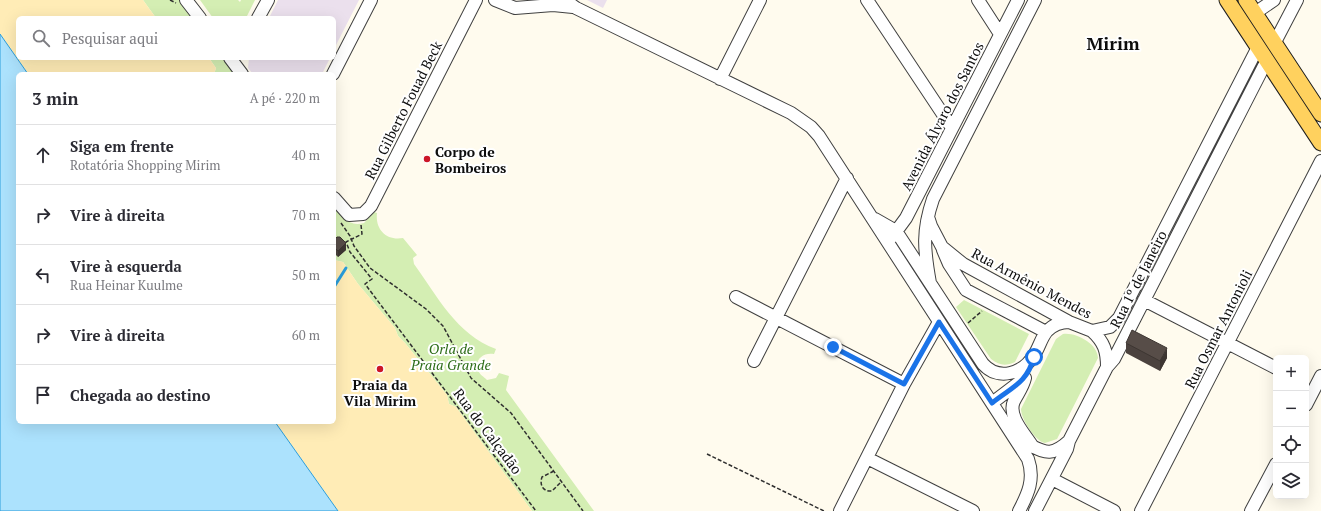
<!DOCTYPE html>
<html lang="pt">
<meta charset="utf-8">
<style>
:root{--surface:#fff;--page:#f2f2f3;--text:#2b2b33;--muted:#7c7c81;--line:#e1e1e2}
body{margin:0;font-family:"PT Serif",serif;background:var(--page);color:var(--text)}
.controls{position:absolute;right:12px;bottom:12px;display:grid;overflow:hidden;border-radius:6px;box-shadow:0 4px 16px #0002}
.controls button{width:36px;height:36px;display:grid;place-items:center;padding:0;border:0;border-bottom:1px solid var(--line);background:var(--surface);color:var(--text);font:20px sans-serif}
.stop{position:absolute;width:12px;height:12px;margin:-9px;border:3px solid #1a73e8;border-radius:50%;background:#fff}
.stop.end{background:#1a73e8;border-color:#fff;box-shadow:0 1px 4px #0008}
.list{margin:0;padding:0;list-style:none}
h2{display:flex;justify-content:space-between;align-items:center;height:52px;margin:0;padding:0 16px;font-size:17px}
h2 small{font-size:13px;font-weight:400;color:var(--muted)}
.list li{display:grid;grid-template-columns:26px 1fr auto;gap:12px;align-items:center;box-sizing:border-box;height:60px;padding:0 16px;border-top:1px solid var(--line)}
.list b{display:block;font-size:15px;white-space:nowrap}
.list p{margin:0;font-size:13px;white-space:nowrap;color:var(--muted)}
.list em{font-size:13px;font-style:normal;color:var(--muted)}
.icon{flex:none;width:22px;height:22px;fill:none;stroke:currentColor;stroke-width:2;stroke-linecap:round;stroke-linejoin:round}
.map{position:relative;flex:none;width:1321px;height:511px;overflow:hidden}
.search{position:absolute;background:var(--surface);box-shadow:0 4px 16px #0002;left:16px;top:16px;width:320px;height:44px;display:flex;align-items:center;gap:10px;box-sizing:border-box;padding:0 14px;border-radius:6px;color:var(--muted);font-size:15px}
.panel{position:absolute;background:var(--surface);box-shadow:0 4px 16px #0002;left:16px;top:72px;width:320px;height:352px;border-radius:6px}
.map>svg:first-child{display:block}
.industrial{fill:#ebe0ed}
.green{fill:#d4eeb3}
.sand{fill:#ffecb6}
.water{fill:#ace2fd;stroke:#2b9ddb}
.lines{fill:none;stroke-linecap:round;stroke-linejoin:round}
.stream{stroke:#2b9ddb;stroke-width:3}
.minor-casing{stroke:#404040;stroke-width:14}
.major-casing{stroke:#1e1e1e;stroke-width:17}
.path{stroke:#2f2f2f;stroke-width:1.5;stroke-dasharray:4 2;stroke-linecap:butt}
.minor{stroke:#fff;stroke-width:12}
.major{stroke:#ffd15e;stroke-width:15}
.wall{fill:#4b423e}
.shaded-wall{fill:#3d3632}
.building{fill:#574d48;stroke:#3d3632}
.route{stroke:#1a73e8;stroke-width:5}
.poi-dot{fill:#cc1627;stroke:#fff;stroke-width:1.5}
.labels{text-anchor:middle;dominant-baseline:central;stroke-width:4;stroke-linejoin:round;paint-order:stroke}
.street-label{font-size:14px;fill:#0d0d0d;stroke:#fff}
.poi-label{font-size:14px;font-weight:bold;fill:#0d0d0d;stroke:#fff;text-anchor:start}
.park-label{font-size:14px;font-style:italic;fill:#2c6c17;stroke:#fff}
.district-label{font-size:18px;font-weight:bold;fill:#0d0d0d;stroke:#fff}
</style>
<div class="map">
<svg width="1321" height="511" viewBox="0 0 1321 511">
<rect width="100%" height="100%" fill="#fffbee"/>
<!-- industrial -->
<path class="industrial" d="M278,0H359L334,49V18H269Z
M587,0H607L603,8Z
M249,58H330L322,74H253L248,68Z"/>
<!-- green -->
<path class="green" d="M143,0H181L194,18H156Z
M200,0H238L240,2L241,0H255L246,18H213Z
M209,58H225L237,74H214L216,68Z
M334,205C343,217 348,227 364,223L374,212L377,213C375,229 386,241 403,238L417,255L413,258L414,264C438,297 456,334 496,349L494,354C484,352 474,359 478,370C479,374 484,377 487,380L496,378L499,373L509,376L506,390L594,511H532L456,407L449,404L447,395L405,343L398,336L395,328L358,284L343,262L334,260Z
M964,300L1029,334L1015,362C1006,366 1000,366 991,359L956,307Z
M1063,334C1076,332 1098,344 1098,358L1057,439L1045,443C1035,441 1021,419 1021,409L1056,339Z"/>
<!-- sand -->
<path class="sand" d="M0,0H143L156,18H18V58H209L216,68L214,74H28L0,34Z
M334,260L343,262L358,284L395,328L398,336L405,343L447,395L449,404L456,407L532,511H338L275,422H334Z"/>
<!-- water -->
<path class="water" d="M0,34L28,74H18V422H275L338,511H0Z"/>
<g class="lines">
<!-- stream -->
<path class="stream" d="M334,287L346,268"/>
<defs>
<path id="minor" d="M186,0L200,18
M495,0L515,8L553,5L573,7
M565,0L576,8L791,113L811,127L819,136L1028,459C1035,479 1028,494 1019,511
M867,0L952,128
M978,0L1000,34
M1255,13L1274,0
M258,18L268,0
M1274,44L1297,0
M230,58L242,74
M333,74L371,0
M720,79L760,0
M334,198L349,215L363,214L371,206L476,0
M928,217L931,226L942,247L963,264L1069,322L1092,331L1110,327L1119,318L1258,47
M875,219L896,231L983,364C998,381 1023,374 1034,355C1039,348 1041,338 1047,331C1053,325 1061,322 1069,322
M892,237L906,218L1018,0
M943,250L949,264L966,290L1046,332
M930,283C924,250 922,231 933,199L1035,0
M736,297L904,384
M1144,300L1276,368
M1092,331C1104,342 1107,351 1107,367
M754,361L847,178
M1025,378C1023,387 1018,393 1014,401C1007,416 1025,434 1033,447
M992,403L1025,378
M1306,405L1321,376
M1025,443C1045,452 1050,458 1069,441
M867,458L973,511
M1052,479L1114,511
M840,511L904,384L939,322
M1035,511L1067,449L1069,441L1107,367L1114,359L1267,60
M1141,511L1321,161
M1251,511L1276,464"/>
<path id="major" d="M1227,0L1321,143
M1246,0L1321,114"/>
</defs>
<!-- minor casing -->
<use href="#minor" class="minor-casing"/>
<!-- major casing -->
<use href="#major" class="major-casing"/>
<!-- path -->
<path class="path" d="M170,0L176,3
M341,223L350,236L354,246L370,268L426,309L443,326L471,378L511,413L583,511
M361,225L362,234L346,242L350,252L372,279L365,284L536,511
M968,323L982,311
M707,454L824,511
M554,471L542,477C539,486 544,492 552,491L561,482"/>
<!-- minor -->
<use href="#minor" class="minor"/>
<!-- major -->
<use href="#major" class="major"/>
</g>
<!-- wall -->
<path class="wall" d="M334,240L346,250L338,257L334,253Z
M1126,343L1167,358L1160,371L1126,353Z"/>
<!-- shaded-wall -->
<path class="shaded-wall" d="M346,243V250L338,257V251Z
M1167,348V358L1160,371V361Z"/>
<!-- building -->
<path class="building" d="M337,237H340L346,243L338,251L334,247V240Z
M1132,330L1167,348L1160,361L1126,343Z"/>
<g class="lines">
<!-- route -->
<path class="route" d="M833,347L904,384L939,322L992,403C1012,387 1027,383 1034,357"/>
</g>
<!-- markers -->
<g class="poi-dot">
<circle cx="427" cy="159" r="4"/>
<circle cx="380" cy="369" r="4"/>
</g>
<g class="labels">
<!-- street labels -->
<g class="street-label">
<text transform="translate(403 110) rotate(-63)">Rua Gilberto Fouad Beck</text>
<text transform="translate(942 116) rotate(-63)">Avenida Álvaro dos Santos</text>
<text transform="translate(1138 279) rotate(-63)">Rua 1º de Janeiro</text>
<text transform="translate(1032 283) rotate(28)">Rua Armênio Mendes</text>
<text transform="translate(1218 329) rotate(-63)">Rua Osmar Antonioli</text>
<text transform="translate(488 431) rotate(53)">Rua do Calçadão</text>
</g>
<!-- poi labels -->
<g class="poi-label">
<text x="435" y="151">Corpo de<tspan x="435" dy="16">Bombeiros</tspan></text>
<text x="380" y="384" text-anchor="middle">Praia da<tspan x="380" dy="16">Vila Mirim</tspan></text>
</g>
<!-- park labels -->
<g class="park-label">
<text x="451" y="348">Orla de<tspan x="451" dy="16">Praia Grande</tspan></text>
</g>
<!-- district labels -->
<g class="district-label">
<text x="1113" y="43">Mirim</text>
</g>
</g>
</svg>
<div class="controls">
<button>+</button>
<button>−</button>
<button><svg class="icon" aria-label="locate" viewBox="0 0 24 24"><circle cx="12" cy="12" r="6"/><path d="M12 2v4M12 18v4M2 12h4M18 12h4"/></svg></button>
<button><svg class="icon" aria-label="layers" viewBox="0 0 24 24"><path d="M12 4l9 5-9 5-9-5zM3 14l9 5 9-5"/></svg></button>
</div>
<div class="stop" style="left:1034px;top:357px"></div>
<div class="stop end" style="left:833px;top:347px"></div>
<div class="search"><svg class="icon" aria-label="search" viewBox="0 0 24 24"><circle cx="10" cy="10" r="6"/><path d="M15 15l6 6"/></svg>Pesquisar aqui</div>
<section class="panel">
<h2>3 min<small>A pé · 220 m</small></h2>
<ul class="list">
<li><svg class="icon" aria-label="ahead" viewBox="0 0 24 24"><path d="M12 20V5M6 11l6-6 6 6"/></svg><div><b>Siga em frente</b><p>Rotatória Shopping Mirim</p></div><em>40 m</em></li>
<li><svg class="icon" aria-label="right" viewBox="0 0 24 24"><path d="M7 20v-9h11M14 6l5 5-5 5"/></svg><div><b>Vire à direita</b></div><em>70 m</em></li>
<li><svg class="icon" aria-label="left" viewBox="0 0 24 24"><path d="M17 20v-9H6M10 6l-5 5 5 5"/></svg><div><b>Vire à esquerda</b><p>Rua Heinar Kuulme</p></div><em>50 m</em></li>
<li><svg class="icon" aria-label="right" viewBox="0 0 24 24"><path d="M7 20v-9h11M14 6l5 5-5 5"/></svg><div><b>Vire à direita</b></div><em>60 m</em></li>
<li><svg class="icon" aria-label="arrive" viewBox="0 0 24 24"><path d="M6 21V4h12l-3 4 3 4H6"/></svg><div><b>Chegada ao destino</b></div></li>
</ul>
</section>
</div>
